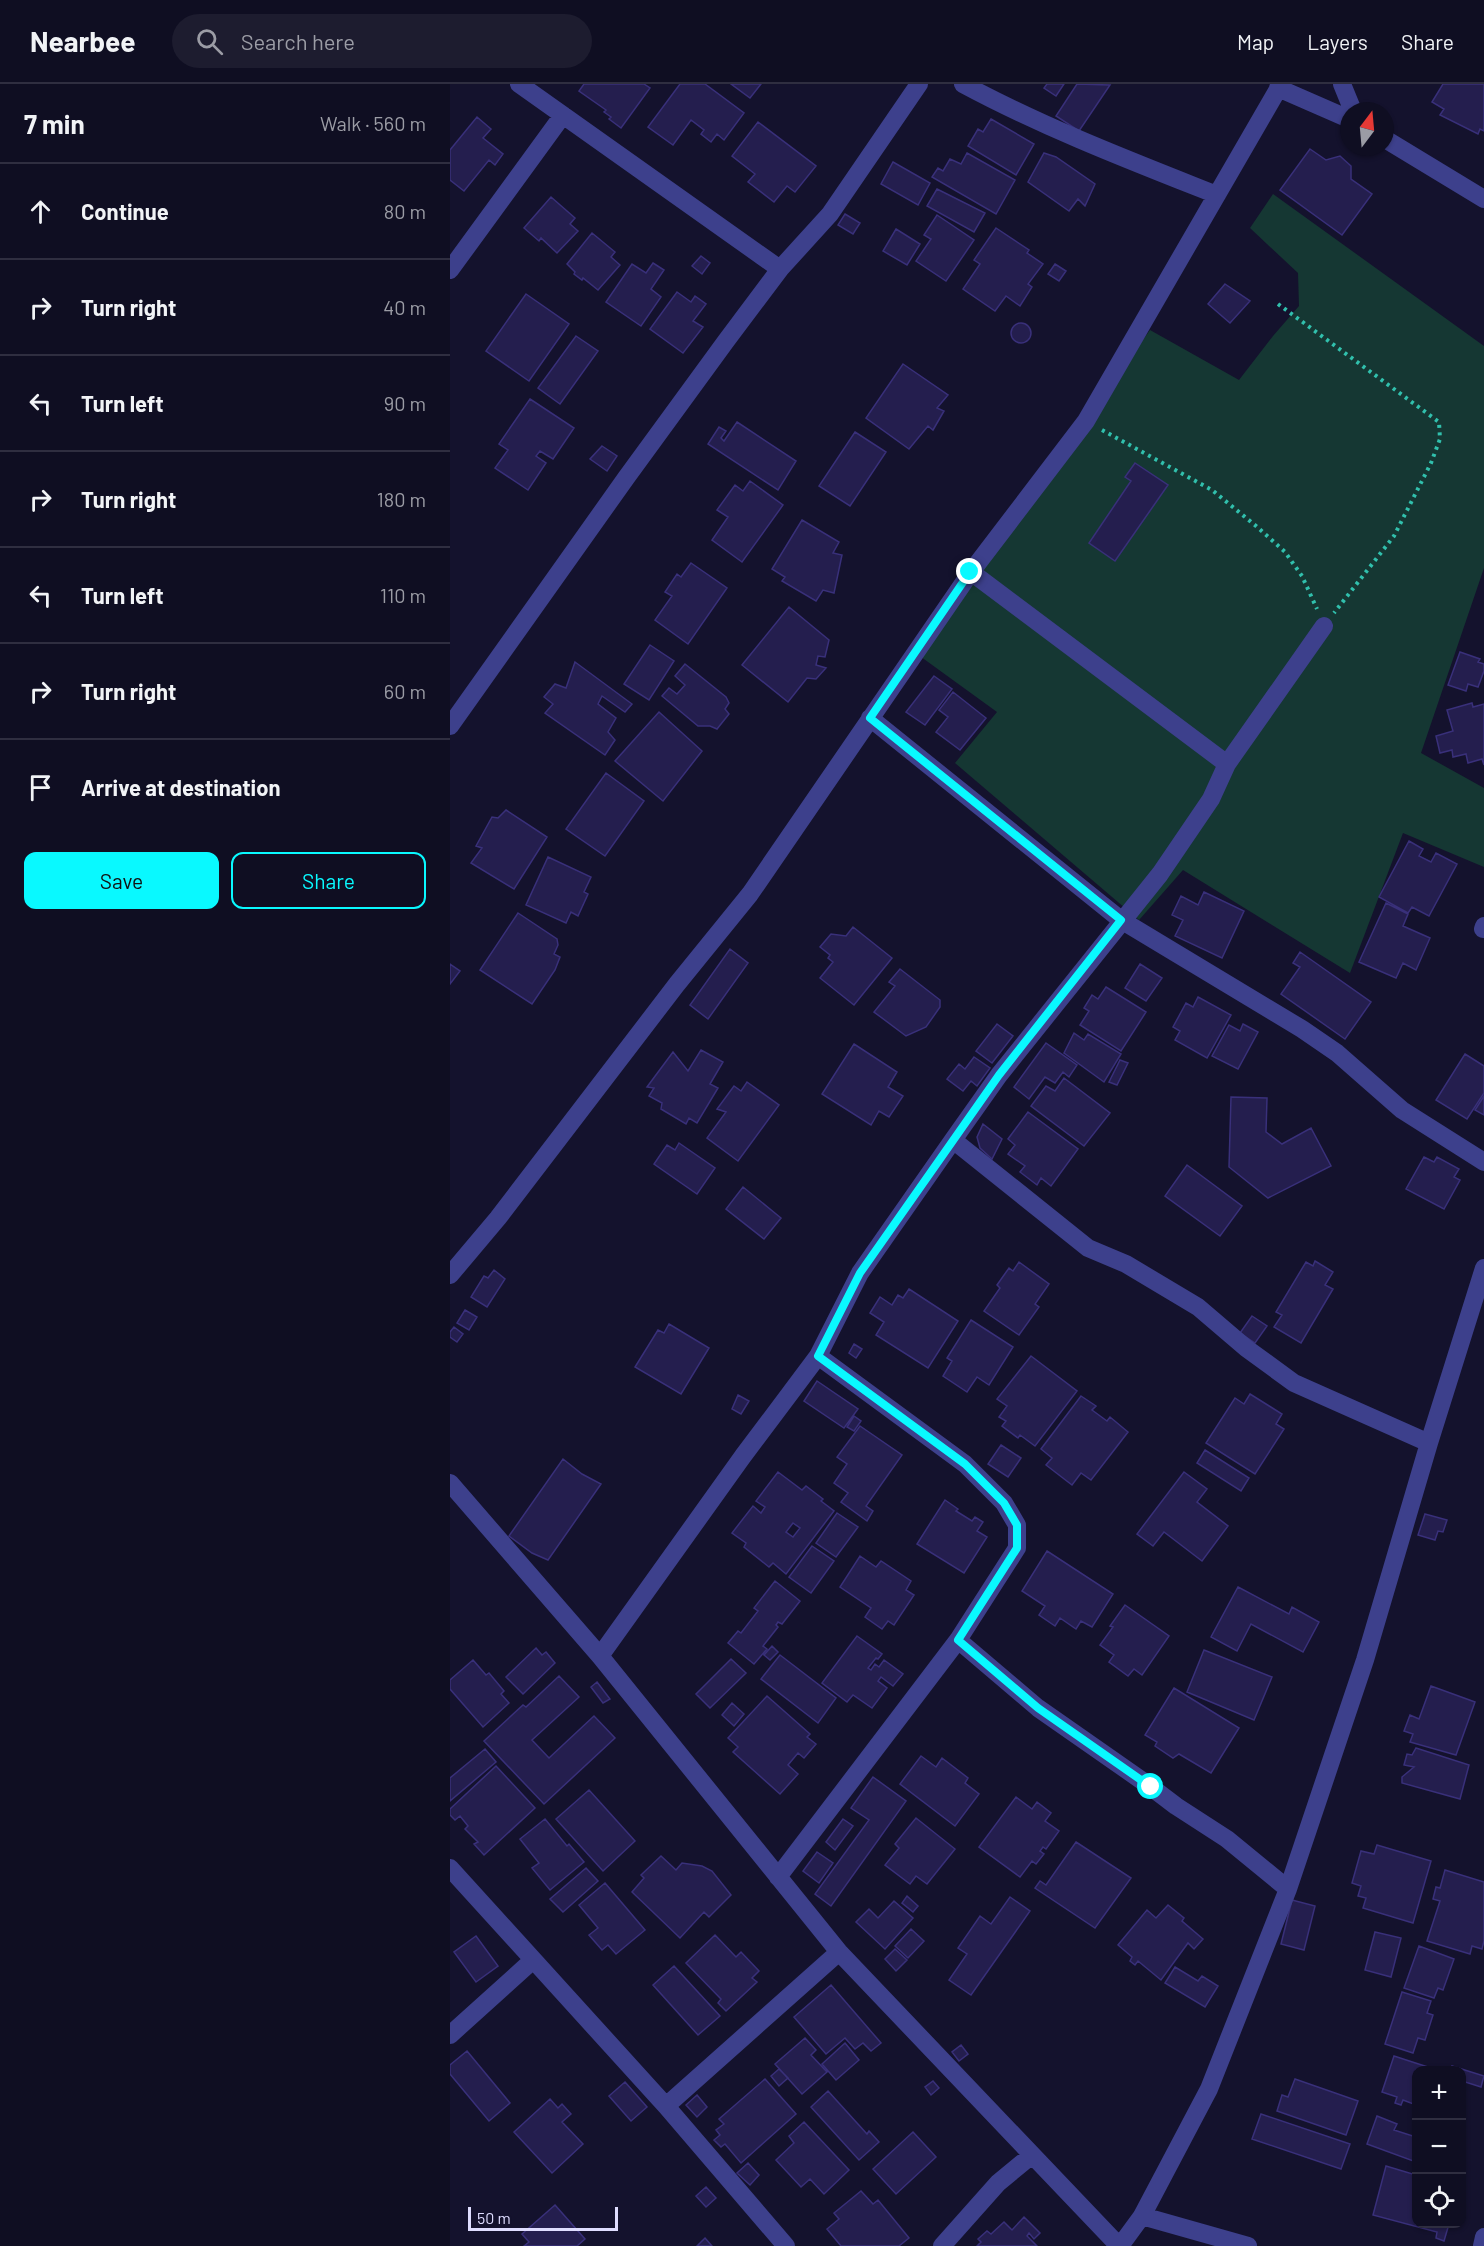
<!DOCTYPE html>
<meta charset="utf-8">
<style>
:root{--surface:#0f0e22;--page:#1d1c2f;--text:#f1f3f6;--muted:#9b9ca5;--line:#2f2e40;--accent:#09f9ff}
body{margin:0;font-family:Barlow,sans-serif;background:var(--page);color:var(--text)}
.controls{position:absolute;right:18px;bottom:18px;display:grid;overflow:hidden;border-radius:12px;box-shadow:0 2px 4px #0004}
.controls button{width:54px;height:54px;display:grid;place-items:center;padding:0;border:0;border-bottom:2px solid var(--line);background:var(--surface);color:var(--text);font:30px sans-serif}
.compass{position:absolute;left:890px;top:18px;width:54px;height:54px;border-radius:50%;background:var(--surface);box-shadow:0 2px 4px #0004;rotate:16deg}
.scale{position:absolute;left:18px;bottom:15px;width:150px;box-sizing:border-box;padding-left:6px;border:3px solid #dfddff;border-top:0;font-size:16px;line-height:21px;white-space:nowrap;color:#dfddff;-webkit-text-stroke:4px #14122d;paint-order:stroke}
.stop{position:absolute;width:18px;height:18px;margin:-14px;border:4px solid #09f9ff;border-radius:50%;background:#fff}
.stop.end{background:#09f9ff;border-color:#fff;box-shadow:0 2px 6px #0008}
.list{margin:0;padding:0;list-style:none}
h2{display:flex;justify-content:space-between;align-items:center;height:78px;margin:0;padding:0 24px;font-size:26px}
h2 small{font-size:20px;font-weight:400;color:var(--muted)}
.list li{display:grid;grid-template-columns:39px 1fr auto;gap:18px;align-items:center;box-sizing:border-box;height:96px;padding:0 24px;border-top:2px solid var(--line)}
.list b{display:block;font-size:22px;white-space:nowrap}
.list em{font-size:20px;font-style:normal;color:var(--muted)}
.actions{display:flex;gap:12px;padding:18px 24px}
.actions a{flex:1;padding:14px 0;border:2px solid var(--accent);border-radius:12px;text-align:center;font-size:21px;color:var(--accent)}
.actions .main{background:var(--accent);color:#111}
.icon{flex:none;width:33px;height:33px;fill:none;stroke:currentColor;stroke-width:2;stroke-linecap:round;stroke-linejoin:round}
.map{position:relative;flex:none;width:1034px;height:2162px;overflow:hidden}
header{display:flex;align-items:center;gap:36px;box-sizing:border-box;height:84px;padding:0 30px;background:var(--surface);border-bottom:2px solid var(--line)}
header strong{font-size:28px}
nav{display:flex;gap:33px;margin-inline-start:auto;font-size:21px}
.search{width:420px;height:54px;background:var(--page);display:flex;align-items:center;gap:15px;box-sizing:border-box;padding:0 21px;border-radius:33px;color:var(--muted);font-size:22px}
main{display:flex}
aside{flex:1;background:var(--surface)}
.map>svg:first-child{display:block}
.green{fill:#153733}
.building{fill:#241e4e;stroke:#39307a;stroke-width:1.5;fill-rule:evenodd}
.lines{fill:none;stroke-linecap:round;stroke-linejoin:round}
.path{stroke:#31c0ad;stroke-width:4;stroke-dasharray:3 4.5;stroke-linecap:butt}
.street{stroke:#3d408c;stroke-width:18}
.route{stroke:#09f9ff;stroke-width:8}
</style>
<header>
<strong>Nearbee</strong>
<div class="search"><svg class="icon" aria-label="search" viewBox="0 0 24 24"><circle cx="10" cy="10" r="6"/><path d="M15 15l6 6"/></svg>Search here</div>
<nav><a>Map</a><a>Layers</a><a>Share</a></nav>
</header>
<main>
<aside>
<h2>7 min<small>Walk · 560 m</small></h2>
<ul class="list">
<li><svg class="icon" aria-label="ahead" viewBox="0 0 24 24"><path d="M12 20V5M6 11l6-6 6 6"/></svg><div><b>Continue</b></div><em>80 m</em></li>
<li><svg class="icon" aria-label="right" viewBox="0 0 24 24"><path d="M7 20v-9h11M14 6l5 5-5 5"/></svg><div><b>Turn right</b></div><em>40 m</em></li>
<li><svg class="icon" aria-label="left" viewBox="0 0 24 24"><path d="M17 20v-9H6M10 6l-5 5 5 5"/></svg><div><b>Turn left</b></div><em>90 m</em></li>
<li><svg class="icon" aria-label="right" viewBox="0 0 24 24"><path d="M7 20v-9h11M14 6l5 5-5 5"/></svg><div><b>Turn right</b></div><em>180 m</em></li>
<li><svg class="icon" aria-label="left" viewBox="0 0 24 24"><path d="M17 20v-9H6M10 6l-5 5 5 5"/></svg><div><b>Turn left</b></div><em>110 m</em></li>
<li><svg class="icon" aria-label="right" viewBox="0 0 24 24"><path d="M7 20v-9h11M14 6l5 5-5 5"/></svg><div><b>Turn right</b></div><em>60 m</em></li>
<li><svg class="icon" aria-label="arrive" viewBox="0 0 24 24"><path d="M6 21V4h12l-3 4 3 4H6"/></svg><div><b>Arrive at destination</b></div></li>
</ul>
<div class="actions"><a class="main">Save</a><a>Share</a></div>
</aside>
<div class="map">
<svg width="1034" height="2162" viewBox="0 0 1034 2162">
<rect width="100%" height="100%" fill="#14122d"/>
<!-- green -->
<path class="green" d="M823,110L1034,262V484L971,669L1034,704V783L953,749L900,889L733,786L689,836L505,679L547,628L467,570L700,246L789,296L823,252L849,222L848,189L800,144Z"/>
<!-- building -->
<path class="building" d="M134,0H194L200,4L171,44L159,35L161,33L154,28L156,26L129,7Z
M230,0H255L294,29L274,56L267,50L261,58L251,50L254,46L241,36L223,61L198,43Z
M281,0H311L300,14Z
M597,0H614L606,12L594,4Z
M627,0L660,1L629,47L606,32Z
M993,0H1034V47L1030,45L1028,50L990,31L994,25L982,18Z
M27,33L41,45L33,54L53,70L45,81L39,76L14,107L0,96V66Z
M541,35L584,60L566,91L518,62L528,45L533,48Z
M308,38L366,82L345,108L337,102L324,118L298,98L305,90L282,72Z
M860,65L876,76L890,72L901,82V95L922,110L892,151L830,106Z
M517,69L565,96L546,130L482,93L488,84L493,87L500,75L511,80Z
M594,69L606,73L645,100L635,122L628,115L619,127L578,98Z
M443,78L480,99L468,121L431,100Z
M487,105L535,129L524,148L477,122Z
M101,113L125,134L120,140L128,147L107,169L91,154L89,157L74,144Z
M395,130L410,139L403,150L388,141Z
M487,131L524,156L496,197L466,177L481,155L474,151Z
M546,144L579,166L577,169L593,180L578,200L582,203L570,222L556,212L545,227L513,205L530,180L524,176Z
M446,145L470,160L457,181L433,167Z
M142,149L165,168L161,173L170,181L148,206L133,194L132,196L124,190L125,188L117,180Z
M251,172L260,179L252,190L242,182Z
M203,179L214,186L201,205L211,213L191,242L156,218L182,180L196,189Z
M605,180L616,187L609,197L598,190Z
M775,200L800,217L780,239L758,220Z
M227,208L241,218L245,212L256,220L243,237L253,243L233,269L200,245Z
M76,210L119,240L79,297L36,267Z
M561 249a10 10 0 1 1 20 0a10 10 0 1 1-20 0Z
M126,252L148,267L110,320L88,304Z
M453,280L498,311L487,324L494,327L483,346L478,342L459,365L416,334Z
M80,315L124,344L103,375L90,367L86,372L96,379L78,406L45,384L58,366L49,360Z
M287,338L346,377L328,406L258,360L269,343L276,347L271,354L274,357Z
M405,348L436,368L400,422L369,402Z
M152,362L167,372L157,387L140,375Z
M685,379L718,401L665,477L639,459L681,397L675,393Z
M300,397L333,421L292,478L262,456L278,433L267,426L285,401L293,407Z
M352,436L389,458L383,469L392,471L384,509L373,506L366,517L332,497L335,493L322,485Z
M241,479L277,504L238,560L205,536L222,512L215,508L227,490L231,493Z
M339,523L379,556L375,573L368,572L366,581L376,584L366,595L357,594L338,618L292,581Z
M200,561L224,577L199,616L174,600Z
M1010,568L1030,575L1028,578L1034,580V587L1028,603L1018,600L1016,607L998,601Z
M125,578L182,620L175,628L152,612L148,620L166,634L158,648L165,656L155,671L95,629L103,620L94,613L105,600L116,604Z
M235,580L276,613L279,619L275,625L279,630L267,645L260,642H248L212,612L219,604L227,610L235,601L225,592Z
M484,592L502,605L475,641L456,628Z
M503,608L536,634L510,666L486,648L498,633L489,626Z
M1022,619L1023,623L1034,620V681L1032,675L1018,679L1016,670L1003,673L1002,666L990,669L986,652L1003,647L997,626Z
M209,628L252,667L213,717L165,677Z
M156,689L194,717L155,772L116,745Z
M56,726L97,753L64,805L21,779L32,764L26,762L42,733L48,734Z
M959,757L973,765L969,772L981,778L986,769L1007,780L979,832L962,823L958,829L929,813Z
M98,773L141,793L134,808L138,810L128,832L121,828L116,839L76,821Z
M754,808L794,827L772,874L725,852L733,836L722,831L731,812L748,821Z
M936,819L958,830L953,842L980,854L966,886L953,879L946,894L909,878Z
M68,829L107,855L108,861L104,870L110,873L105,886L82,920L30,886Z
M403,843L442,874L404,921L370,894L383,878L378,874L380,871L370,863L381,850L396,852Z
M280,865L298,879L258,935L240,921Z
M850,868L921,918L895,955L831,910L850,883L843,879Z
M0,880L10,887L0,900Z
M690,880L712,894L696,917L675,904Z
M450,885L490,916V923L476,943L456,952L424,928L445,902L439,898Z
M656,903L696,928L671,967L630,941L639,927L634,924L642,911L648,915Z
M748,913L781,931L757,974L725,956L730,947L723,943L736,919L743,923Z
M547,940L563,952L542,979L526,967Z
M793,940L808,948L788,985L762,972L779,941L790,947Z
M624,949L634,956L638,950L671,970L654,998L614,969Z
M596,959L627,981L619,993L613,988L605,999L595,993L579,1015L564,1003Z
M404,960L447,988L438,1003L453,1012L439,1033L429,1027L421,1041L372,1010Z
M251,966L273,978L260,1000L268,1004L247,1039L239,1034L236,1040L211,1025L212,1019L199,1012L204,1004L197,1003L223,968L238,987Z
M1015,970L1034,982V1009L1017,1035L986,1016Z
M524,973L540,984L527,1002L521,997L513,1007L497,995L509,980L515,985Z
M670,976L678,979L667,1001L659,998Z
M614,994L660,1029L634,1062L581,1022L596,1002L605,1007Z
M297,998L329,1021L288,1077L257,1054L276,1028L267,1025L284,1002L291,1007Z
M1034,1012V1031L1025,1026Z
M781,1013L817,1014L816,1048L832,1060L861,1044L881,1082L818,1114L779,1083Z
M578,1028L628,1065L601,1102L591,1094L587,1101L570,1088L575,1082L558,1070L565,1061L558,1055Z
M533,1040L552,1055L542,1075L530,1064L527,1053Z
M229,1059L265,1084L247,1110L204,1080L217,1061L225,1066Z
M974,1073L984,1078L987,1073L1009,1085L1004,1093L1010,1096L994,1125L956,1105Z
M737,1081L792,1122L770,1152L715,1112Z
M293,1103L331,1134L314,1155L276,1125Z
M865,1177L883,1188L875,1201L883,1205L851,1259L824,1243L832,1231L826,1228L856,1178L863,1182Z
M569,1178L599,1200L585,1220L589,1223L569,1251L534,1227L550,1204L547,1201L559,1184L563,1187Z
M44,1186L55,1195L37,1223L21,1213L34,1192L38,1194Z
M459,1205L508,1237L478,1284L426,1251L434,1238L420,1229L430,1213L442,1221L448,1211L453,1214Z
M15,1226L27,1233L19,1246L7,1239Z
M802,1232L817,1242L805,1259L790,1249Z
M521,1236L563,1263L539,1301L527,1293L517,1308L493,1292L502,1277L497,1274Z
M219,1240L259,1264L231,1310L185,1283L208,1246L214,1249Z
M4,1243L13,1250L7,1258L0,1253V1248Z
M404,1260L412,1265L406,1274L399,1269Z
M581,1272L627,1307L585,1362L570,1351L568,1354L552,1342L556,1337L549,1333L557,1322L547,1315Z
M367,1297L408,1325L394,1344L354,1317Z
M800,1310L832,1330L826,1340L834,1345L805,1390L756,1359L785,1314L794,1320Z
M288,1311L299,1317L291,1330L282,1325Z
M631,1312L646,1322L642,1326L657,1337L660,1333L678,1348L641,1396L631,1389L622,1401L596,1381L602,1374L591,1365Z
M404,1332L411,1337L404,1347L397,1343Z
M410,1342L452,1371L416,1422L423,1427L417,1437L391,1418L398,1409L384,1399L397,1380L387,1373Z
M551,1361L571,1374L558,1393L538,1380Z
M755,1366L799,1394L791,1407L747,1379Z
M113,1375L132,1390L151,1400L98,1476L82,1469L59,1452Z
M328,1388L352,1406L356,1402L373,1415L371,1417L384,1427L336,1490L323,1479L319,1483L294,1463L296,1459L282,1449L303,1422L311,1429L315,1423L306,1417ZM343,1439L350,1444L343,1453L336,1448Z
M734,1388L757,1405L747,1418L778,1442L752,1477L714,1448L703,1462L687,1450Z
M495,1416L508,1425L506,1427L522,1437L525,1433L533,1438L527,1447L537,1453L514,1489L467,1460Z
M387,1429L408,1443L386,1473L366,1459Z
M975,1430L997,1436L993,1448L988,1447L985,1456L968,1451Z
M362,1462L384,1477L361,1509L339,1493Z
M597,1467L663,1510L642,1543L631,1537L626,1545L610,1534L605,1542L589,1531L595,1522L572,1507Z
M410,1472L426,1483L431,1477L461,1497L456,1506L464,1511L444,1541L438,1537L432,1545L415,1533L421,1524L390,1503Z
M325,1497L350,1517L332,1540L328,1538L326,1541L328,1543L313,1562L317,1565L304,1580L278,1559L288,1547L291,1549L308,1527L304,1524Z
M788,1503L839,1530L842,1523L869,1538L853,1568L801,1540L787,1567L761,1553Z
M675,1521L719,1552L692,1591L684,1585L678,1592L659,1578L664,1571L650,1561L663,1543L660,1542Z
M407,1552L432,1570L428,1575L426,1574L418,1584L421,1586L425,1580L429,1583L434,1576L453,1590L443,1602L431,1593L428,1597L437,1604L422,1624L403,1611L397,1618L372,1599Z
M322,1562L328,1568L320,1576L314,1571Z
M86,1564L92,1571L96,1568L105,1579L73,1610L56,1593Z
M754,1566L822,1593L804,1636L737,1608Z
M330,1571L386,1614L368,1639L311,1595Z
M281,1575L296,1589L260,1624L246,1610Z
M23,1576L36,1591L39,1589L54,1607L51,1610L59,1619L33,1643L0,1605V1596Z
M109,1592L129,1613L82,1656L99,1674L144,1632L165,1654L94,1720L34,1657L73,1621L76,1623Z
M147,1598L160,1615L153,1619L141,1603Z
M981,1602L1025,1618L1006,1671L960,1658L963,1650L954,1647L960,1631L969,1635Z
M724,1604L789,1644L761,1689L729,1670L723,1674L705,1662L707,1658L695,1651Z
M317,1612L360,1650L357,1653L366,1660L354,1674L348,1669L338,1681L348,1690L330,1710L283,1668L288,1663L278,1654Z
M282,1619L294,1630L284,1642L272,1631Z
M966,1664L1019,1681L1010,1715L952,1699V1693L964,1683L954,1681L957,1670L962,1671Z
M35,1665L46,1678L0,1717V1694Z
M471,1672L486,1683L492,1674L518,1694L515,1699L529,1710L505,1742L450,1700Z
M46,1682L85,1724L34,1771L24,1760L28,1758L15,1745L18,1742L10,1732L5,1736L0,1731V1725Z
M423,1693L456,1717L381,1822L365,1810L419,1736L401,1724Z
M139,1706L185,1757L153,1787L106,1735Z
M566,1713L582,1725L587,1718L601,1729L595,1737L609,1747L596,1765L593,1763L590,1767L594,1770L586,1780L582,1777L570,1793L529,1763Z
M466,1734L505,1765L477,1800L466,1792L460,1800L435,1781L449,1764L445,1760Z
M95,1735L117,1762L119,1760L134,1778L100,1806L82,1784L89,1779L70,1755Z
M393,1735L403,1742L385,1766L376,1758Z
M626,1758L681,1794L645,1844L585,1804L590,1797L596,1801Z
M927,1761L981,1777L963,1839L913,1824L916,1814L908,1812L911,1802L902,1799L911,1767L924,1770Z
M367,1768L383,1779L369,1799L353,1787Z
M211,1772L226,1786L232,1779L252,1782L262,1787L281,1811L259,1833L254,1828L230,1854L182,1808L194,1794L191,1791Z
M136,1784L148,1797L113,1828L100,1815Z
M995,1786L1034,1798V1857L1032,1865L1022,1862L1020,1870L977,1857L990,1817L983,1815L986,1803L990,1804Z
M155,1799L195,1846L166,1870L158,1861L152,1866L139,1851L148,1844L129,1821Z
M457,1812L468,1822L463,1828L452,1819Z
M560,1813L580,1827L521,1911L499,1896L517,1870L508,1864L530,1832L541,1840Z
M842,1816L865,1822L854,1866L831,1860Z
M444,1817L463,1834L435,1865L406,1838L419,1825L428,1834Z
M718,1821L734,1834L732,1837L753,1855L744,1865L738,1859L711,1896L688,1877L685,1881L680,1877L682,1873L668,1861L697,1826L706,1834Z
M461,1845L474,1857L458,1874L445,1862Z
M925,1848L951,1854L941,1893L915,1886Z
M265,1851L286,1873L291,1868L309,1887L302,1894L307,1898L276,1927L268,1919L271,1915L236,1879Z
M26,1852L48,1882L26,1898L4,1868Z
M969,1862L1004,1875L993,1906L988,1904L984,1914L954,1904Z
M445,1865L457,1876L446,1887L435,1875Z
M224,1882L270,1932L248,1951L203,1901Z
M725,1883L748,1897L752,1892L768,1902L755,1923L715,1899Z
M381,1901L431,1959L421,1967L413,1959L405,1965L395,1954L376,1970L344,1933Z
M952,1908L981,1917L977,1929L983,1931L975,1956L968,1954L963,1969L935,1960Z
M355,1954L366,1966L361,1971L377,1988L352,2010L325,1980Z
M395,1959L409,1976L386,1996L372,1980Z
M511,1961L518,1970L509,1977L502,1968Z
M17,1967L60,2019L39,2037L0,1990V1981Z
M944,1972L987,1986H966V2021L953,2016L951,2021L945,2019L947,2013L932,2008Z
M1002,1982L1034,1992L1031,2003L1012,1997V1986H1001Z
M329,1985L338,1994L329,2002L321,1992Z
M315,1995L346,2030L291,2079L275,2060L271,2063L264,2056L270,2051L266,2046L274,2040L269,2035Z
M845,1995L908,2017L896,2051L827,2027L832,2011L838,2013Z
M483,1997L489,2004L481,2011L475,2003Z
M175,1998L197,2023L181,2037L159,2012Z
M378,2007L417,2050L419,2047L429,2058L409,2076L361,2023Z
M247,2011L257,2023L247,2033L236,2021Z
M100,2015L108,2024L112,2020L121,2030L112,2038L133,2060L102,2089L64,2048Z
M811,2030L900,2060L891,2085L802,2055Z
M927,2032L947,2040L944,2046L966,2053V2078L917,2060Z
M354,2038L399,2086L374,2110L360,2095L351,2103L326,2076L344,2059L339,2052Z
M463,2048L486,2073L446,2110L423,2085Z
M298,2079L309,2091L300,2101L287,2089Z
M936,2082L966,2091V2140H999L994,2157L986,2154L987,2148L923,2131Z
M256,2103L266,2114L256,2123L246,2112Z
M411,2107L423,2120L428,2116L459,2154L449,2162H391L377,2145L389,2135L384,2129Z
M105,2121L135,2155L127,2162H74L79,2158L72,2150Z
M574,2133L590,2149L584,2155L579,2149L577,2152L587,2162H527L531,2158L528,2155L537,2147L541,2150L554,2138L562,2146Z
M255,2154L262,2162H247Z"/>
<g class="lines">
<!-- path -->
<path class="path" d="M828,220L989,338L990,355L981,379L944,452L884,529
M652,346L762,406L806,442L835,468L852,492L867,525"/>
<!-- street -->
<path class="street" d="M69,0L330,185
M513,0C595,44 681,77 767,111
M892,0L903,27
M828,4L899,35
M935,55L1034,115
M0,186L113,31
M521,488L777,680
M420,634L671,836L852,945L887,969L952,1026L1034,1078
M0,642L176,394L276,257L330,185L380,130L469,0
M1033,845L1034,842
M503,1056L638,1164L676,1180L748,1223L796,1264L844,1299L979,1359
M0,1191L48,1134L227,900L300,810L521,488L636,337L831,0
M0,1399L150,1572L389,1868L669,2162
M508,1556L588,1624L701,1703L726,1722L777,1755L838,1805
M150,1572L293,1372L368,1272L410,1189L503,1056L549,991L710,790L761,715L777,680L874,542
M0,1784L216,2022L336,2162
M328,1793L508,1556L567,1464V1441L554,1419L515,1380L368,1272
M0,1951L83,1876
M216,2022L389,1868
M692,2132L798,2162
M492,2162L548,2099L582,2071
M670,2162L692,2132L759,2005L838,1805L915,1576L979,1359L1034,1184
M1032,2162L1034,2153"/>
</g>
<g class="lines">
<!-- route -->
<path class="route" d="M520,488L420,634L671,836L549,991L410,1189L368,1272L515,1380L554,1419L567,1441V1464L508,1556L588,1624L701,1703"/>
</g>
</svg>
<div class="controls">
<button>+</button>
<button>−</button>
<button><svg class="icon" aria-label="locate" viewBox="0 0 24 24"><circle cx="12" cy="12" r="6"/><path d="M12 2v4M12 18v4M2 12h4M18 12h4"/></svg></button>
</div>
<svg class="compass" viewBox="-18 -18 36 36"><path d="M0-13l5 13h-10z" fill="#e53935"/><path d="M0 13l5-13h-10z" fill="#9b9ca5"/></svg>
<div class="scale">50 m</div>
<div class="stop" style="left:701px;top:1703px"></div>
<div class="stop end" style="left:520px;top:488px"></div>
</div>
</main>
